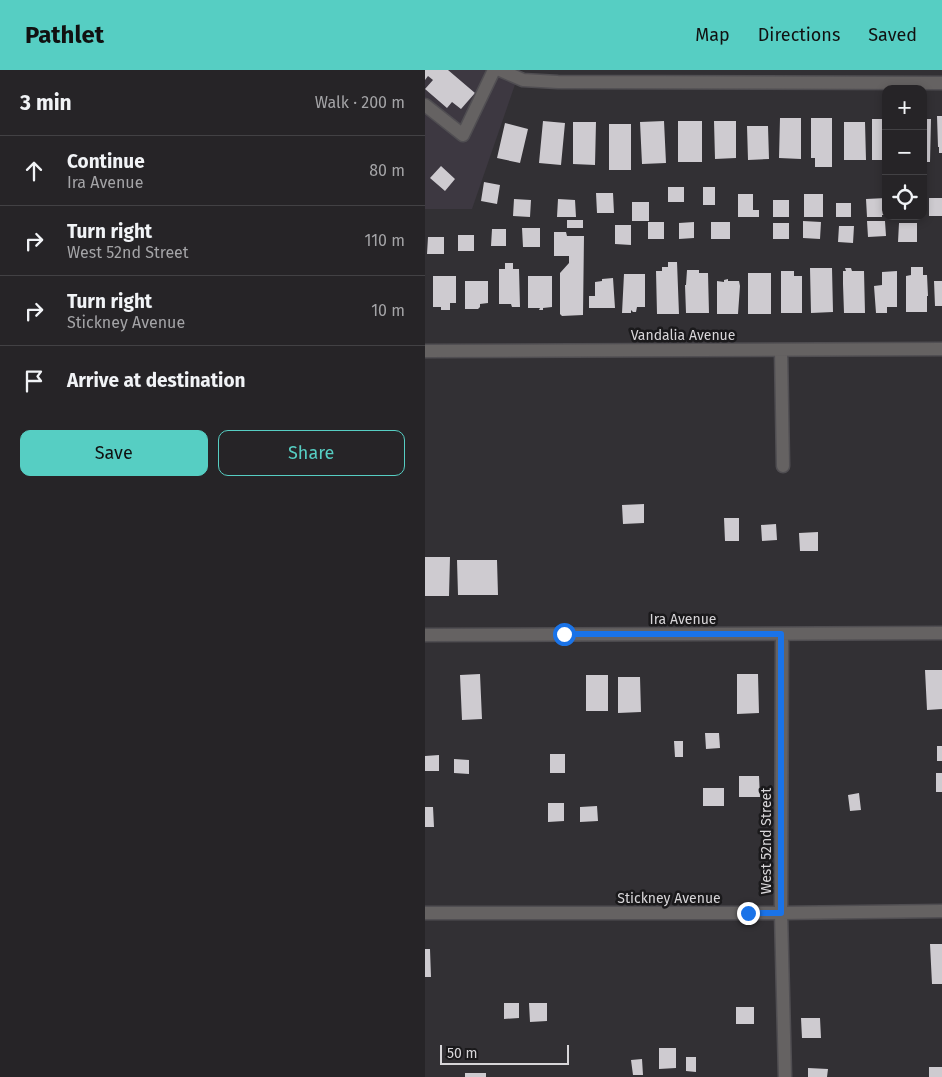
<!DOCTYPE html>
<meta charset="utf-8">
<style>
:root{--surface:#262427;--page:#323033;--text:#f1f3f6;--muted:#a4a4a7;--line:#424144;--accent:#56cec3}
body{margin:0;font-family:"Fira Sans",sans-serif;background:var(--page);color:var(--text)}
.controls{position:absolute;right:15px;top:15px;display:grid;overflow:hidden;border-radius:10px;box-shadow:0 2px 8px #0003}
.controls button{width:45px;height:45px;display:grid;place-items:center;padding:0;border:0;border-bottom:1px solid var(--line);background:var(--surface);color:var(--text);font:25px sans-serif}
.scale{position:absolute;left:15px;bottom:12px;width:129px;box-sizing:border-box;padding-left:5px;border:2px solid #d8d6d9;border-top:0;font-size:14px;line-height:18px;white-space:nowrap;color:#d8d6d9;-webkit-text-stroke:4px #1a191b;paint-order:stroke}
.stop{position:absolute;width:15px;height:15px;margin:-11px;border:4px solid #1a73e8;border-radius:50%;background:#fff}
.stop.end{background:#1a73e8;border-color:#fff;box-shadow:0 1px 5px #0008}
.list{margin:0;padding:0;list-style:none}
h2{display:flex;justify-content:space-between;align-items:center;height:65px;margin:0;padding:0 20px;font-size:21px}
h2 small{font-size:16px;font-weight:400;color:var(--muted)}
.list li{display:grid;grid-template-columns:32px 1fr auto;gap:15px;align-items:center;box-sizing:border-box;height:70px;padding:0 20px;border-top:1px solid var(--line)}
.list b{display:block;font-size:19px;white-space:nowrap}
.list p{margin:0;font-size:16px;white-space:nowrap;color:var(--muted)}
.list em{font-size:16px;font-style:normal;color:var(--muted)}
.actions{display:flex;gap:10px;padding:15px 20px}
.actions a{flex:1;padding:11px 0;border:1px solid var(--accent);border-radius:10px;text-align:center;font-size:18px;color:var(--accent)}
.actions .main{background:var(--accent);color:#111}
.icon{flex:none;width:28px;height:28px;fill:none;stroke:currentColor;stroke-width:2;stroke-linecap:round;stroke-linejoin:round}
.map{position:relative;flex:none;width:517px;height:1007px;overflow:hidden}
header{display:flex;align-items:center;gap:30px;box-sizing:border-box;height:70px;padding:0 25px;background:var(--accent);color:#111}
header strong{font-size:24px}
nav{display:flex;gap:28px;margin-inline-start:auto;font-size:18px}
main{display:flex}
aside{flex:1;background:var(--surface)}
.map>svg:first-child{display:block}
.built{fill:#3d3841}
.building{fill:#cecbd0}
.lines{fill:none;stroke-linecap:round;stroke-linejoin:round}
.minor-casing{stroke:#504e52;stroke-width:15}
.minor{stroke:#656262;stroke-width:12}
.route{stroke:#1a73e8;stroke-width:6}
.labels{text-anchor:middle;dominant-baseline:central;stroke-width:5;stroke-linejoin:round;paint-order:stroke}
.street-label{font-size:14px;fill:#d8d6d9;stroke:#1a191b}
</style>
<header>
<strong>Pathlet</strong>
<nav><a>Map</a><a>Directions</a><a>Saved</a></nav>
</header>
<main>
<aside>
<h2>3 min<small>Walk · 200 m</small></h2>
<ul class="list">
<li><svg class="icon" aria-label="ahead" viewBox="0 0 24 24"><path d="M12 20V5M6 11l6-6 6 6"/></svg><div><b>Continue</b><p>Ira Avenue</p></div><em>80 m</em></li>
<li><svg class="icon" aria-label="right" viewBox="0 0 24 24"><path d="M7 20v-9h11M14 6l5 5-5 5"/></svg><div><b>Turn right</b><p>West 52nd Street</p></div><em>110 m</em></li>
<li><svg class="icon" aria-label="right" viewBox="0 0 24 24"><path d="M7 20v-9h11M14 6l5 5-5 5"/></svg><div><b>Turn right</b><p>Stickney Avenue</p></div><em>10 m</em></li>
<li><svg class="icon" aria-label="arrive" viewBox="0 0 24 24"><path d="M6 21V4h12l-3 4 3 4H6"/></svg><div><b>Arrive at destination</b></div></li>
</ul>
<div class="actions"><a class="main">Save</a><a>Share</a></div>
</aside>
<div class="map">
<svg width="517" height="1007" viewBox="0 0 517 1007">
<rect width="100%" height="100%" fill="#323034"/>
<!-- built -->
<path class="built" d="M0,0H95L47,139H0Z"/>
<!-- building -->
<path class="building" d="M0,0H23L50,23L36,39L27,32L22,38L0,19L8,10L3,6L0,10Z
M512,46H517V83H514V77H513Z
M355,48H376V89L354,88Z
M386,48H407V97H390V88H386Z
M447,49H461V90H447Z
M498,49H506L505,92H498Z
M118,51L140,53L136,95L114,93Z
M239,51L241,93L217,94L215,52Z
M253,51H277V92H253Z
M289,51H311V88L290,89Z
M148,52H171L170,95L148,94Z
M419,52H440L441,90H419Z
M80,53L103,59L95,93L72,88Z
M184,54H206V100H184Z
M322,56H343L344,89L323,90Z
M16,96L30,109L20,121L5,108Z
M59,112L75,115L72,134L56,131Z
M243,117H259V132H243Z
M278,117H290V135H278Z
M171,123H188L189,143H172Z
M313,124H328V140H334V147H313Z
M379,124H398V147H379Z
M461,128V145H457V147H442L441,129Z
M504,128H517V146H504Z
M89,129L106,130L105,147L88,146Z
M133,129L150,130L151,147H132Z
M348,130H364V147H348Z
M207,132H224V151H207Z
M411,133H426V147H411Z
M142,150H158V158H142Z
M378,151L396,152L395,169L378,168Z
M442,151H460L461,166L443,167Z
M223,152H239V169H223Z
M269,152V168L254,169V153Z
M286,152H305V169H286Z
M348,153H364V169H348Z
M474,153H492V172H473Z
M190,155H206V175L190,174Z
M414,156H429L428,173L413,172Z
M97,158H115V177H98Z
M67,159H81V176H66Z
M129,162H141L142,166H159L158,245L137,246L135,244V203L144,193V186H129Z
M33,165H49V181H33Z
M3,167H19V184H2Z
M243,192H252L254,244H232L231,201H237V197H243Z
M80,193H88V199H94L95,237H87L86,234H74V199H80Z
M486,197H498V205H502L503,226H502V242H481V206L486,205Z
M385,198H407L408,242L386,243Z
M420,198H426L427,201H439L440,243H419L418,214V201H421Z
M262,200H274V203H283L284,243H261L260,215H261Z
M356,201H369V206H377V243H356Z
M472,201V237H462V243H451L449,216L457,215V202Z
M323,203H346V244H323Z
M199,204H220V237H212L211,242H208L206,240V243H197Z
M8,206H31V233H25V240H16V237H8Z
M103,206H127V237L118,238V240H114L115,238H103Z
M188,208L190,238H164V226H170V212L177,211V209Z
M303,209V211H314L315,216L313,244H292V211L299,212V210Z
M40,211H63V233L55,234V237L53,239H40Z
M509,211H517V236H510Z
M219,434V453L198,454L197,435Z
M299,448H314V471H300Z
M351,454L352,470L337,471L336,455Z
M393,462V481H375L374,463Z
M0,487H25L24,526H0Z
M32,490H72L73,525H33Z
M500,600H517V639L502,640Z
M55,604L57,649L37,650L35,605Z
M312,604H333L334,643L312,644Z
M161,605H183V641H161Z
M193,607H215L216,642L193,643Z
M280,663H294L295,678L281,679Z
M249,671H258V687H250Z
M512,676H517V691H512Z
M125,684H140V703H125Z
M14,685V701H0V686Z
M29,689L44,690V704L29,703Z
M511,703H517V722H511Z
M314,706H334L335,727H314Z
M278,718H299V736H278Z
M434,723L436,740L425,741L423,725Z
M123,733H139V751L123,752Z
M172,736L173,751L155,752V737Z
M0,737H8L9,757H0Z
M505,874H517V914H507Z
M0,879H5L6,907H0Z
M79,933H94V948L79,949Z
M104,933H122V951L105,952Z
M311,937H329V954H311Z
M376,948H395L396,968H377Z
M234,978H251V998L234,999Z
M261,987H271V1002L261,1001Z
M217,989L218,1005H208L206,990Z
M504,997H517V1007H504Z
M383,998L403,999L402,1007H383Z
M40,1003H61V1007H40Z"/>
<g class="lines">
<defs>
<path id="minor" d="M75,0L98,10L133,12L517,13
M0,35L38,65L69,0
M356,280L358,396
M0,281L517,279
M357,564L356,843L360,1007
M0,565L517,563
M0,843H356L517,841"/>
</defs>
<!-- minor casing -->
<use href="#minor" class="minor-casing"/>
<!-- minor -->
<use href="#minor" class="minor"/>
</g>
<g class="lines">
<!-- route -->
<path class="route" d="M139,564H356V843H323"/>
</g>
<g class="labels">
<!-- street labels -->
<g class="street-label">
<text x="258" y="265">Vandalia Avenue</text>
<text x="258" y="549">Ira Avenue</text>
<text transform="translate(341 771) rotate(-90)">West 52nd Street</text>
<text x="244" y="828">Stickney Avenue</text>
</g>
</g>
</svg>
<div class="controls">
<button>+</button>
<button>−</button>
<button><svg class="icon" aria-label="locate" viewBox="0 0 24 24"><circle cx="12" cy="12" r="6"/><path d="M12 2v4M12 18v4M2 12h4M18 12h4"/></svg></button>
</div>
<div class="scale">50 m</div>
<div class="stop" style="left:139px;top:564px"></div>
<div class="stop end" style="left:323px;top:843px"></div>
</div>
</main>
